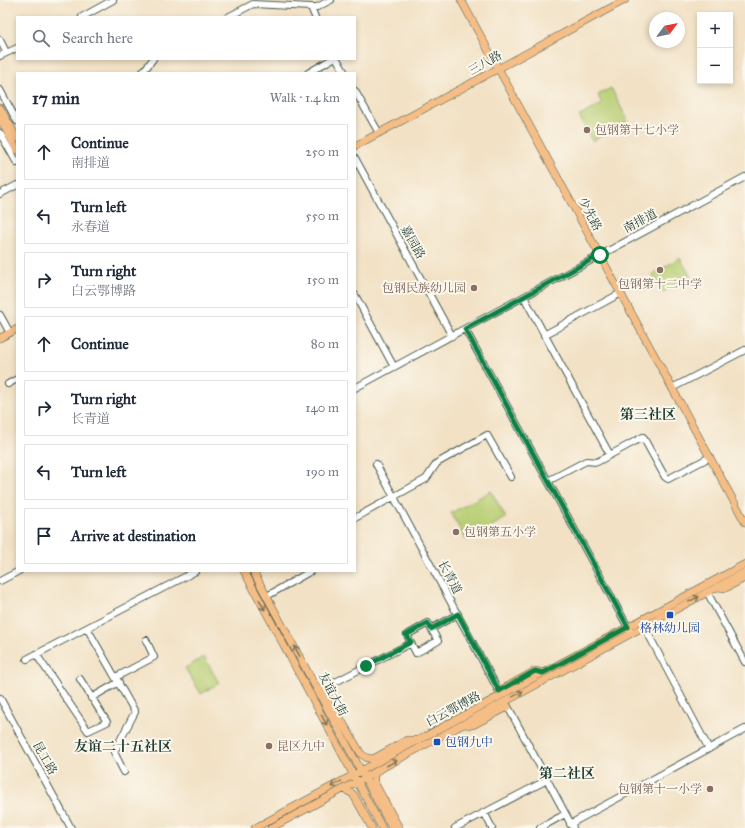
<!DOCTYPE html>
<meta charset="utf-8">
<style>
:root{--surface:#fff;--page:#f2f2f3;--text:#1f2937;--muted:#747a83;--line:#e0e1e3}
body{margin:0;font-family:"IM FELL Great Primer","Noto Serif SC",serif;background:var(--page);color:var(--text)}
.controls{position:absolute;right:12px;top:12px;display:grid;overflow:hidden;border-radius:0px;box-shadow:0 2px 6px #0003}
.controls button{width:36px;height:36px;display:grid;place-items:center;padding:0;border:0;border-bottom:1px solid var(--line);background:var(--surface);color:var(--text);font:20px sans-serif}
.compass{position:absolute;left:649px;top:12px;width:36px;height:36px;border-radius:50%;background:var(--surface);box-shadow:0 2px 6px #0003;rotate:58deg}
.stop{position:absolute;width:12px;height:12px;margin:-9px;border:3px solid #0b8043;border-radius:50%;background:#fff}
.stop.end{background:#0b8043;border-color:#fff;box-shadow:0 1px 4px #0008}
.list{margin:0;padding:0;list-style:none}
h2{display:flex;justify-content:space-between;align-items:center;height:52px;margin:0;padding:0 16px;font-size:17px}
h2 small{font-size:13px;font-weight:400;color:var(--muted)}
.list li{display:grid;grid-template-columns:26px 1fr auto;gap:12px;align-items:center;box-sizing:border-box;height:56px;margin:0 8px 8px;padding:0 8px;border:1px solid var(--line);border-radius:0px}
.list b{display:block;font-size:15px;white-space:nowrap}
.list p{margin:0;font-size:13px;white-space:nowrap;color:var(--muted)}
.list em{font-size:13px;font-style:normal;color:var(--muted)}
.icon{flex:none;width:22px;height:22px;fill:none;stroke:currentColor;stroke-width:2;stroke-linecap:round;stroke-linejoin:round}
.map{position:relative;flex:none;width:745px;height:828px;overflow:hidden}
.search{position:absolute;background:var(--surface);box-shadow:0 2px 6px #0003;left:16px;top:16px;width:340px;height:44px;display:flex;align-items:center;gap:10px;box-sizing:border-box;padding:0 14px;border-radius:0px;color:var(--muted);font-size:15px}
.panel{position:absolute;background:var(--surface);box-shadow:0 2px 6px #0003;left:16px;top:72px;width:340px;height:500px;border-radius:0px}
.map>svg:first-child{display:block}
.park{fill:#b8ce72;stroke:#6c8653}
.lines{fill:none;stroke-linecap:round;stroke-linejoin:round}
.minor-casing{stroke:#3f564a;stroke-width:8}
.major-casing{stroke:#3f564a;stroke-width:8}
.minor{stroke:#fff;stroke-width:6}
.major{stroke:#f6be87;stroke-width:7}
.oneway{stroke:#807759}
.route{stroke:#0b8043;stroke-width:5}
.education-dot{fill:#8d6e63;stroke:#fbf7ec;stroke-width:1.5}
.transit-dot{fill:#1a4fb4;stroke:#fbf7ec;stroke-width:1.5}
.labels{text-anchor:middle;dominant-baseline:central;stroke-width:4;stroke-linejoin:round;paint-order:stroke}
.street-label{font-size:12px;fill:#1f3d34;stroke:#fbf7ec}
.education-label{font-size:12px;fill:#785e54;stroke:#fbf7ec;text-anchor:start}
.transit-label{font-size:12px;fill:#164399;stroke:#fbf7ec}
.quarter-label{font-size:14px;font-weight:bold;fill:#1f3d34;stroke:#fbf7ec}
</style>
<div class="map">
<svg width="745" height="828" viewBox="0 0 745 828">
<rect width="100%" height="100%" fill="#fbf7ec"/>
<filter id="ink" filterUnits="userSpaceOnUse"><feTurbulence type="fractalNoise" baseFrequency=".025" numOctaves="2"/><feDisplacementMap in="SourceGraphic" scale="8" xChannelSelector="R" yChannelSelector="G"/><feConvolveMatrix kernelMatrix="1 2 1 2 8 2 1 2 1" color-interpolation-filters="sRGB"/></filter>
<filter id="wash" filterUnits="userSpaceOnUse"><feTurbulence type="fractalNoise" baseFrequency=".012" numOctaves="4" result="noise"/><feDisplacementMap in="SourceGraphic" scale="16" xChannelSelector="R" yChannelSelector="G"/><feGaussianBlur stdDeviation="0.9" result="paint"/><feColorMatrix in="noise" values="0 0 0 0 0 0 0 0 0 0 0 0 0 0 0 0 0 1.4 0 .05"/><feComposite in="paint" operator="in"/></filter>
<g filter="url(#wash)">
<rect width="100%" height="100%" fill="#f2e1c4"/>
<!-- park -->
<path class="park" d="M611,88L628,121L592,141L579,116L602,104L598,95Z
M680,258L691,277L663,292L652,274Z
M491,491L506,518L466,540L451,513Z
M204,657L219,683L201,694L185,668Z"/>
</g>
<g filter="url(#ink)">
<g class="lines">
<defs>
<path id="minor" d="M82,17L113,0
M228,17L253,4L311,7
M315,17L311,7H317L331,0
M0,40L6,52
M0,56L17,48
M337,59L345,73
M142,73L153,59
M308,73L332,59
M0,90L17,121
M355,91L379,133
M0,133L17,163
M355,158L452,336
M0,194L17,185
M355,295L394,367
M524,297L610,455
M0,315L10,333
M465,329L630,631
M544,335L621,293
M8,384L17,379
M355,388L745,177
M672,388L745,350
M376,464L501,695
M548,481L586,461L597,462L643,437L665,477L668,479L710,457
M355,518L426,479L437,463L487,435L511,477
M0,581L19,571
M707,592L745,662
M267,596L311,571
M428,623L438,641L416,653L407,635Z
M644,626L709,749
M87,628L135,712L114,752L124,772
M431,629L458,614
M36,654L88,731L107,722L80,679
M27,659L196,571
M116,677L154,657L146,640
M320,690L411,643
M0,698L71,828
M91,698L119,682
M506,703L573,828
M484,812L492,828
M570,824L745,729
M455,828L547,780
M540,828L565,814"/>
<path id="major" d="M461,0L745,522
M0,108L17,138
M0,118L17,150
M355,146L625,0
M0,338L17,329
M244,571L382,828
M253,571L392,828
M717,587L726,588L745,578
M320,689L328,697L361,754L367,758L373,759L407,740H419
M499,691L535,671L543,673
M464,724L473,725L508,707
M378,770L374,775V782L399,828
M344,789L353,794L372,828
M255,828L745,564
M271,828L745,572"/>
</defs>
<!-- minor casing -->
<use href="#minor" class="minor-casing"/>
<!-- major casing -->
<use href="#major" class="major-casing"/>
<!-- minor -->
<use href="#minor" class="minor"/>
<!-- major -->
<use href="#major" class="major"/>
</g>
<!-- one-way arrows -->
<defs><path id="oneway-shaft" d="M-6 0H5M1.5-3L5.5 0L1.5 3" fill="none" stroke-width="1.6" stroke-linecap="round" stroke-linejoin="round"/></defs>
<g class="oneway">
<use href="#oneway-shaft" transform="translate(694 599) rotate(-28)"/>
<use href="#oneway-shaft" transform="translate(262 605) rotate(62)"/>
<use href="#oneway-shaft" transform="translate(297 651) rotate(-118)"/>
<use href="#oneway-shaft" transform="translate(518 694) rotate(-29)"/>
<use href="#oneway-shaft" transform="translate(324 720) rotate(62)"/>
<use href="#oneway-shaft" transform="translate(392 763) rotate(-28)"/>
<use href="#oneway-shaft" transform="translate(336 784) rotate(152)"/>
</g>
</g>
<g class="lines" filter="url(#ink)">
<!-- route -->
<path class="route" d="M366,666L411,642L406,635L428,623L431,629L458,614L499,691L535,671L543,673L628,627L465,329L600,255"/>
</g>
<!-- markers -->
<g class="education-dot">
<circle cx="587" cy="130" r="4"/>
<circle cx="660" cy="270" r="4"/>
<circle cx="474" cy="288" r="4"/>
<circle cx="456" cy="532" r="4"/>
<circle cx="269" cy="746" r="4"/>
<circle cx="710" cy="789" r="4"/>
</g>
<g class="transit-dot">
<rect x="666" y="611" width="8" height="8" rx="2"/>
<rect x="433" y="738" width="8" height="8" rx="2"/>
</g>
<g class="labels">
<!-- street labels -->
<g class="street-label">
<text transform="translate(485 63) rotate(-29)">三八路</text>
<text transform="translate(590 214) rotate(62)">少先路</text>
<text transform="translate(640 221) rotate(-28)">南排道</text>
<text transform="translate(413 242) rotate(61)">嘉园路</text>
<text transform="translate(450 577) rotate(62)">长青道</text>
<text transform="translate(333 694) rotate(62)">友谊大街</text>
<text transform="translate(453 709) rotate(-28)">白云鄂博路</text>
<text transform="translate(45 758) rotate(61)">昆工路</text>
</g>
<!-- education labels -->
<g class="education-label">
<text x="595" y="130">包钢第十七小学</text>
<text x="660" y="284" text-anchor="middle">包钢第十二中学</text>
<text x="466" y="288" text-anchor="end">包钢民族幼儿园</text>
<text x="464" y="532">包钢第五小学</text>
<text x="277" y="746">昆区九中</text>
<text x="702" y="789" text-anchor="end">包钢第十一小学</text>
</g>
<!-- transit labels -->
<g class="transit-label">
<text x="670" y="628">格林幼儿园</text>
<text x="445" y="742" text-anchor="start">包钢九中</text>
</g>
<!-- quarter labels -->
<g class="quarter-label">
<text x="648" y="414">第三社区</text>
<text x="123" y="746">友谊二十五社区</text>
<text x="567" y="773">第二社区</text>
</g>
</g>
</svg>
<div class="controls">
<button>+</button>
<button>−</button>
</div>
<svg class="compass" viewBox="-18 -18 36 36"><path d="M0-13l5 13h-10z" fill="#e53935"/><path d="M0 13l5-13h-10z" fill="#747a83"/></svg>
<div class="stop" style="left:600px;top:255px"></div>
<div class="stop end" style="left:366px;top:666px"></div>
<div class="search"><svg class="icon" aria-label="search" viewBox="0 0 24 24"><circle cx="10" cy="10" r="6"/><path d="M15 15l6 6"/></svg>Search here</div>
<section class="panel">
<h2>17 min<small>Walk · 1.4 km</small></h2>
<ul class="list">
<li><svg class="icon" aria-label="ahead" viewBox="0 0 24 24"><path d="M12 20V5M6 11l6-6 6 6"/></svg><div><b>Continue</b><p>南排道</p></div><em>250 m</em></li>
<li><svg class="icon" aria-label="left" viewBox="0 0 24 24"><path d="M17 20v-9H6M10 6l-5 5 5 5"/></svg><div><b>Turn left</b><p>永春道</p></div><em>550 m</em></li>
<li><svg class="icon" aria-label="right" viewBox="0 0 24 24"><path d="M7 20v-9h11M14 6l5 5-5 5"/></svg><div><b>Turn right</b><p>白云鄂博路</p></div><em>150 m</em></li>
<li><svg class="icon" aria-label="ahead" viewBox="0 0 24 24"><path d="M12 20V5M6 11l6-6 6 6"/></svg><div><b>Continue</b></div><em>80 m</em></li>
<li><svg class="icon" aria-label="right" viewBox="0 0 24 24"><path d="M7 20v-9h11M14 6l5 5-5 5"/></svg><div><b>Turn right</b><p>长青道</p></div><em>140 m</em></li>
<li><svg class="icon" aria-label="left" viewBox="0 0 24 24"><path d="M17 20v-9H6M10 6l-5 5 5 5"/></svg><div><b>Turn left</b></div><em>190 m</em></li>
<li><svg class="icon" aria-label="arrive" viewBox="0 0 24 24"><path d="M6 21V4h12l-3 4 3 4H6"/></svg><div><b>Arrive at destination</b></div></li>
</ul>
</section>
</div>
